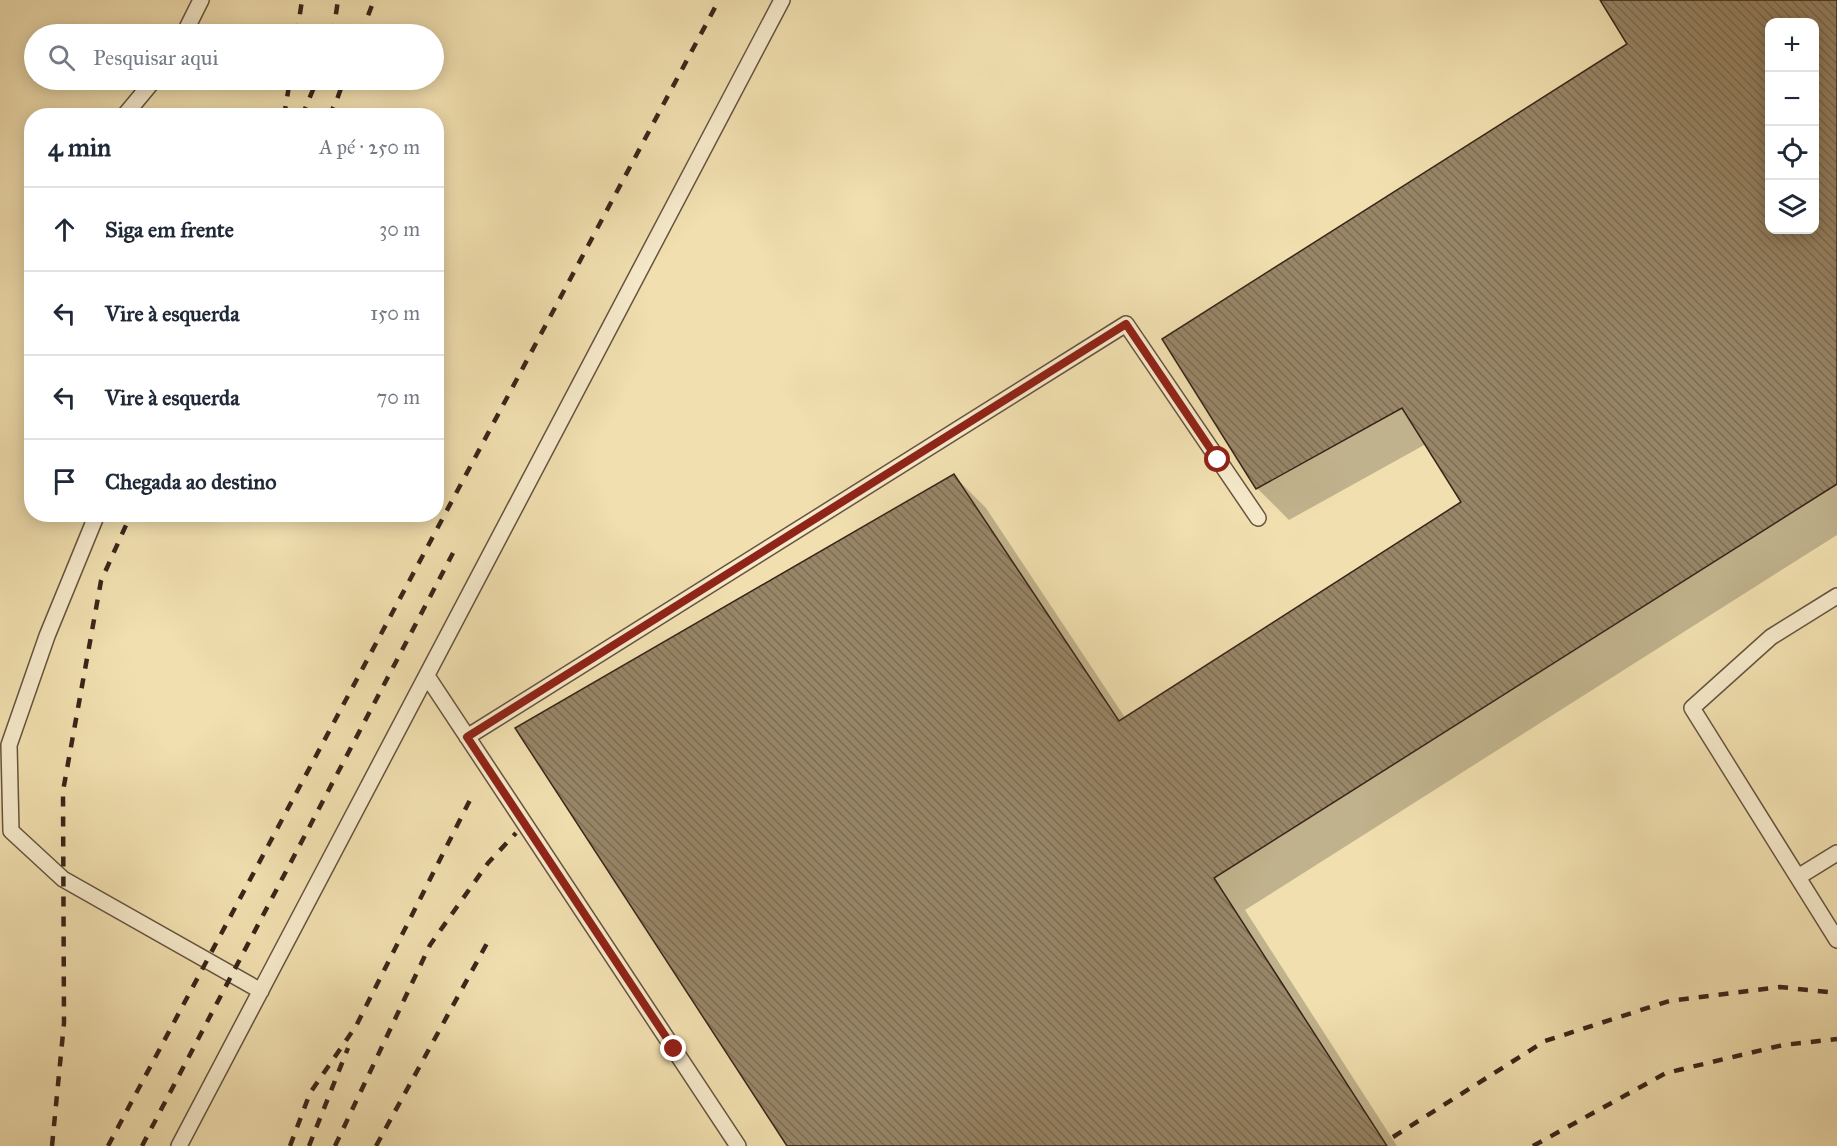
<!DOCTYPE html>
<html lang="pt">
<meta charset="utf-8">
<style>
:root{--surface:#fff;--page:#f6f6f7;--text:#1f2937;--muted:#747a83;--line:#e0e1e3}
body{margin:0;font-family:"IM FELL Great Primer",serif;background:var(--page);color:var(--text)}
.controls{position:absolute;right:18px;top:18px;display:grid;overflow:hidden;border-radius:12px;box-shadow:0 3px 15px #0003}
.controls button{width:54px;height:54px;display:grid;place-items:center;padding:0;border:0;border-bottom:2px solid var(--line);background:var(--surface);color:var(--text);font:30px sans-serif}
.stop{position:absolute;width:18px;height:18px;margin:-14px;border:4px solid #8f2418;border-radius:50%;background:#fff}
.stop.end{background:#8f2418;border-color:#fff;box-shadow:0 2px 6px #0008}
.list{margin:0;padding:0;list-style:none}
h2{display:flex;justify-content:space-between;align-items:center;height:78px;margin:0;padding:0 24px;font-size:26px}
h2 small{font-size:20px;font-weight:400;color:var(--muted)}
.list li{display:grid;grid-template-columns:39px 1fr auto;gap:18px;align-items:center;box-sizing:border-box;height:84px;padding:0 24px;border-top:2px solid var(--line)}
.list b{display:block;font-size:22px;white-space:nowrap}
.list em{font-size:20px;font-style:normal;color:var(--muted)}
.icon{flex:none;width:33px;height:33px;fill:none;stroke:currentColor;stroke-width:2;stroke-linecap:round;stroke-linejoin:round}
.map{position:relative;flex:none;width:1837px;height:1146px;overflow:hidden}
.search{position:absolute;background:var(--surface);box-shadow:0 3px 15px #0003;left:24px;top:24px;width:420px;height:66px;display:flex;align-items:center;gap:15px;box-sizing:border-box;padding:0 21px;border-radius:33px;color:var(--muted);font-size:22px}
.panel{position:absolute;background:var(--surface);box-shadow:0 3px 15px #0003;left:24px;top:108px;width:420px;height:414px;border-radius:24px}
.map>svg:first-child{display:block}
.shadow{fill:#0003;fill-rule:evenodd}
.building{fill:url(#building-back-hatch);stroke:#38251a;stroke-width:1.5;fill-rule:evenodd}
.lines{fill:none;stroke-linecap:round;stroke-linejoin:round}
.service-casing{stroke:#66543f;stroke-width:18}
.service{stroke:#f6eacb;stroke-width:15}
.rail{stroke:#38251a;stroke-width:4.5;stroke-dasharray:10 10;stroke-linecap:butt}
.route{stroke:#8f2418;stroke-width:8}
</style>
<div class="map">
<svg width="1837" height="1146" viewBox="0 0 1837 1146">
<defs>
<pattern id="building-back-hatch" width="6" height="6" patternUnits="userSpaceOnUse" patternTransform="scale(1.5)"><rect width="6" height="6" fill="#988667"/><path d="M-1 5l2 2M0 0l6 6M5-1l2 2" fill="none" stroke="#7d6d54"/></pattern>
</defs>
<rect width="100%" height="100%" fill="#f1dfaf"/>
<filter id="stains"><feTurbulence type="fractalNoise" baseFrequency=".00333" numOctaves="4"/><feColorMatrix values="0 0 0 0 .2 0 0 0 0 .09 0 0 0 0 .02 0 0 0 .5 -.17"/></filter>
<radialGradient id="worn" r=".72"><stop offset=".6" stop-color="#630" stop-opacity="0"/><stop offset="1" stop-color="#630" stop-opacity=".3"/></radialGradient>
<!-- shadow -->
<path class="shadow" d="M1602,0H1837V535L1245,910L1397,1146H789L954,476L986,508L1126,719L1463,502L1426,444L1289,520L1257,488L1629,45ZM1770,22H1814V230H1770Z"/>
<!-- building -->
<path class="building" d="M1600,0H1837V484L1214,878L1387,1146H787L515,728L954,474L1119,721L1461,502L1402,408L1256,489L1162,339L1627,44ZM1770,22H1814V230H1770Z"/>
<g class="lines">
<defs>
<path id="service" d="M184,34L201,0
M124,116L154,80
M97,514L47,636L9,745L11,831L63,879L261,991
M1837,596L1771,637L1692,708L1837,940
M427,676L738,1146
M467,737L1126,324L1258,518
M1798,877L1837,853
M179,1146L782,0"/>
</defs>
<!-- service casing -->
<use href="#service" class="service-casing"/>
<!-- service -->
<use href="#service" class="service"/>
<!-- rail -->
<path class="rail" d="M297,34L302,0
M333,34L338,0
M361,34L374,0
M284,116L290,80
M302,116L317,80
M329,116L336,102L344,80
M1393,1137L1545,1041L1669,1001L1780,987L1837,993
M52,1146L64,1023L63,791L101,581L131,514
M108,1146L719,0
M142,1146L453,553
M290,1146L310,1093L356,1026L472,796
M309,1146L348,1048
M335,1146L430,945L488,863L516,833
M376,1146L491,936
M1533,1146L1666,1073L1783,1045L1837,1039"/>
</g>
<g class="lines">
<!-- route -->
<path class="route" d="M674,1049L467,737L1126,324L1218,460"/>
</g>
<rect width="100%" height="100%" filter="url(#stains)"/>
<rect width="100%" height="100%" fill="url(#worn)"/>
</svg>
<div class="controls">
<button>+</button>
<button>−</button>
<button><svg class="icon" aria-label="locate" viewBox="0 0 24 24"><circle cx="12" cy="12" r="6"/><path d="M12 2v4M12 18v4M2 12h4M18 12h4"/></svg></button>
<button><svg class="icon" aria-label="layers" viewBox="0 0 24 24"><path d="M12 4l9 5-9 5-9-5zM3 14l9 5 9-5"/></svg></button>
</div>
<div class="stop" style="left:1218px;top:460px"></div>
<div class="stop end" style="left:674px;top:1049px"></div>
<div class="search"><svg class="icon" aria-label="search" viewBox="0 0 24 24"><circle cx="10" cy="10" r="6"/><path d="M15 15l6 6"/></svg>Pesquisar aqui</div>
<section class="panel">
<h2>4 min<small>A pé · 250 m</small></h2>
<ul class="list">
<li><svg class="icon" aria-label="ahead" viewBox="0 0 24 24"><path d="M12 20V5M6 11l6-6 6 6"/></svg><div><b>Siga em frente</b></div><em>30 m</em></li>
<li><svg class="icon" aria-label="left" viewBox="0 0 24 24"><path d="M17 20v-9H6M10 6l-5 5 5 5"/></svg><div><b>Vire à esquerda</b></div><em>150 m</em></li>
<li><svg class="icon" aria-label="left" viewBox="0 0 24 24"><path d="M17 20v-9H6M10 6l-5 5 5 5"/></svg><div><b>Vire à esquerda</b></div><em>70 m</em></li>
<li><svg class="icon" aria-label="arrive" viewBox="0 0 24 24"><path d="M6 21V4h12l-3 4 3 4H6"/></svg><div><b>Chegada ao destino</b></div></li>
</ul>
</section>
</div>
